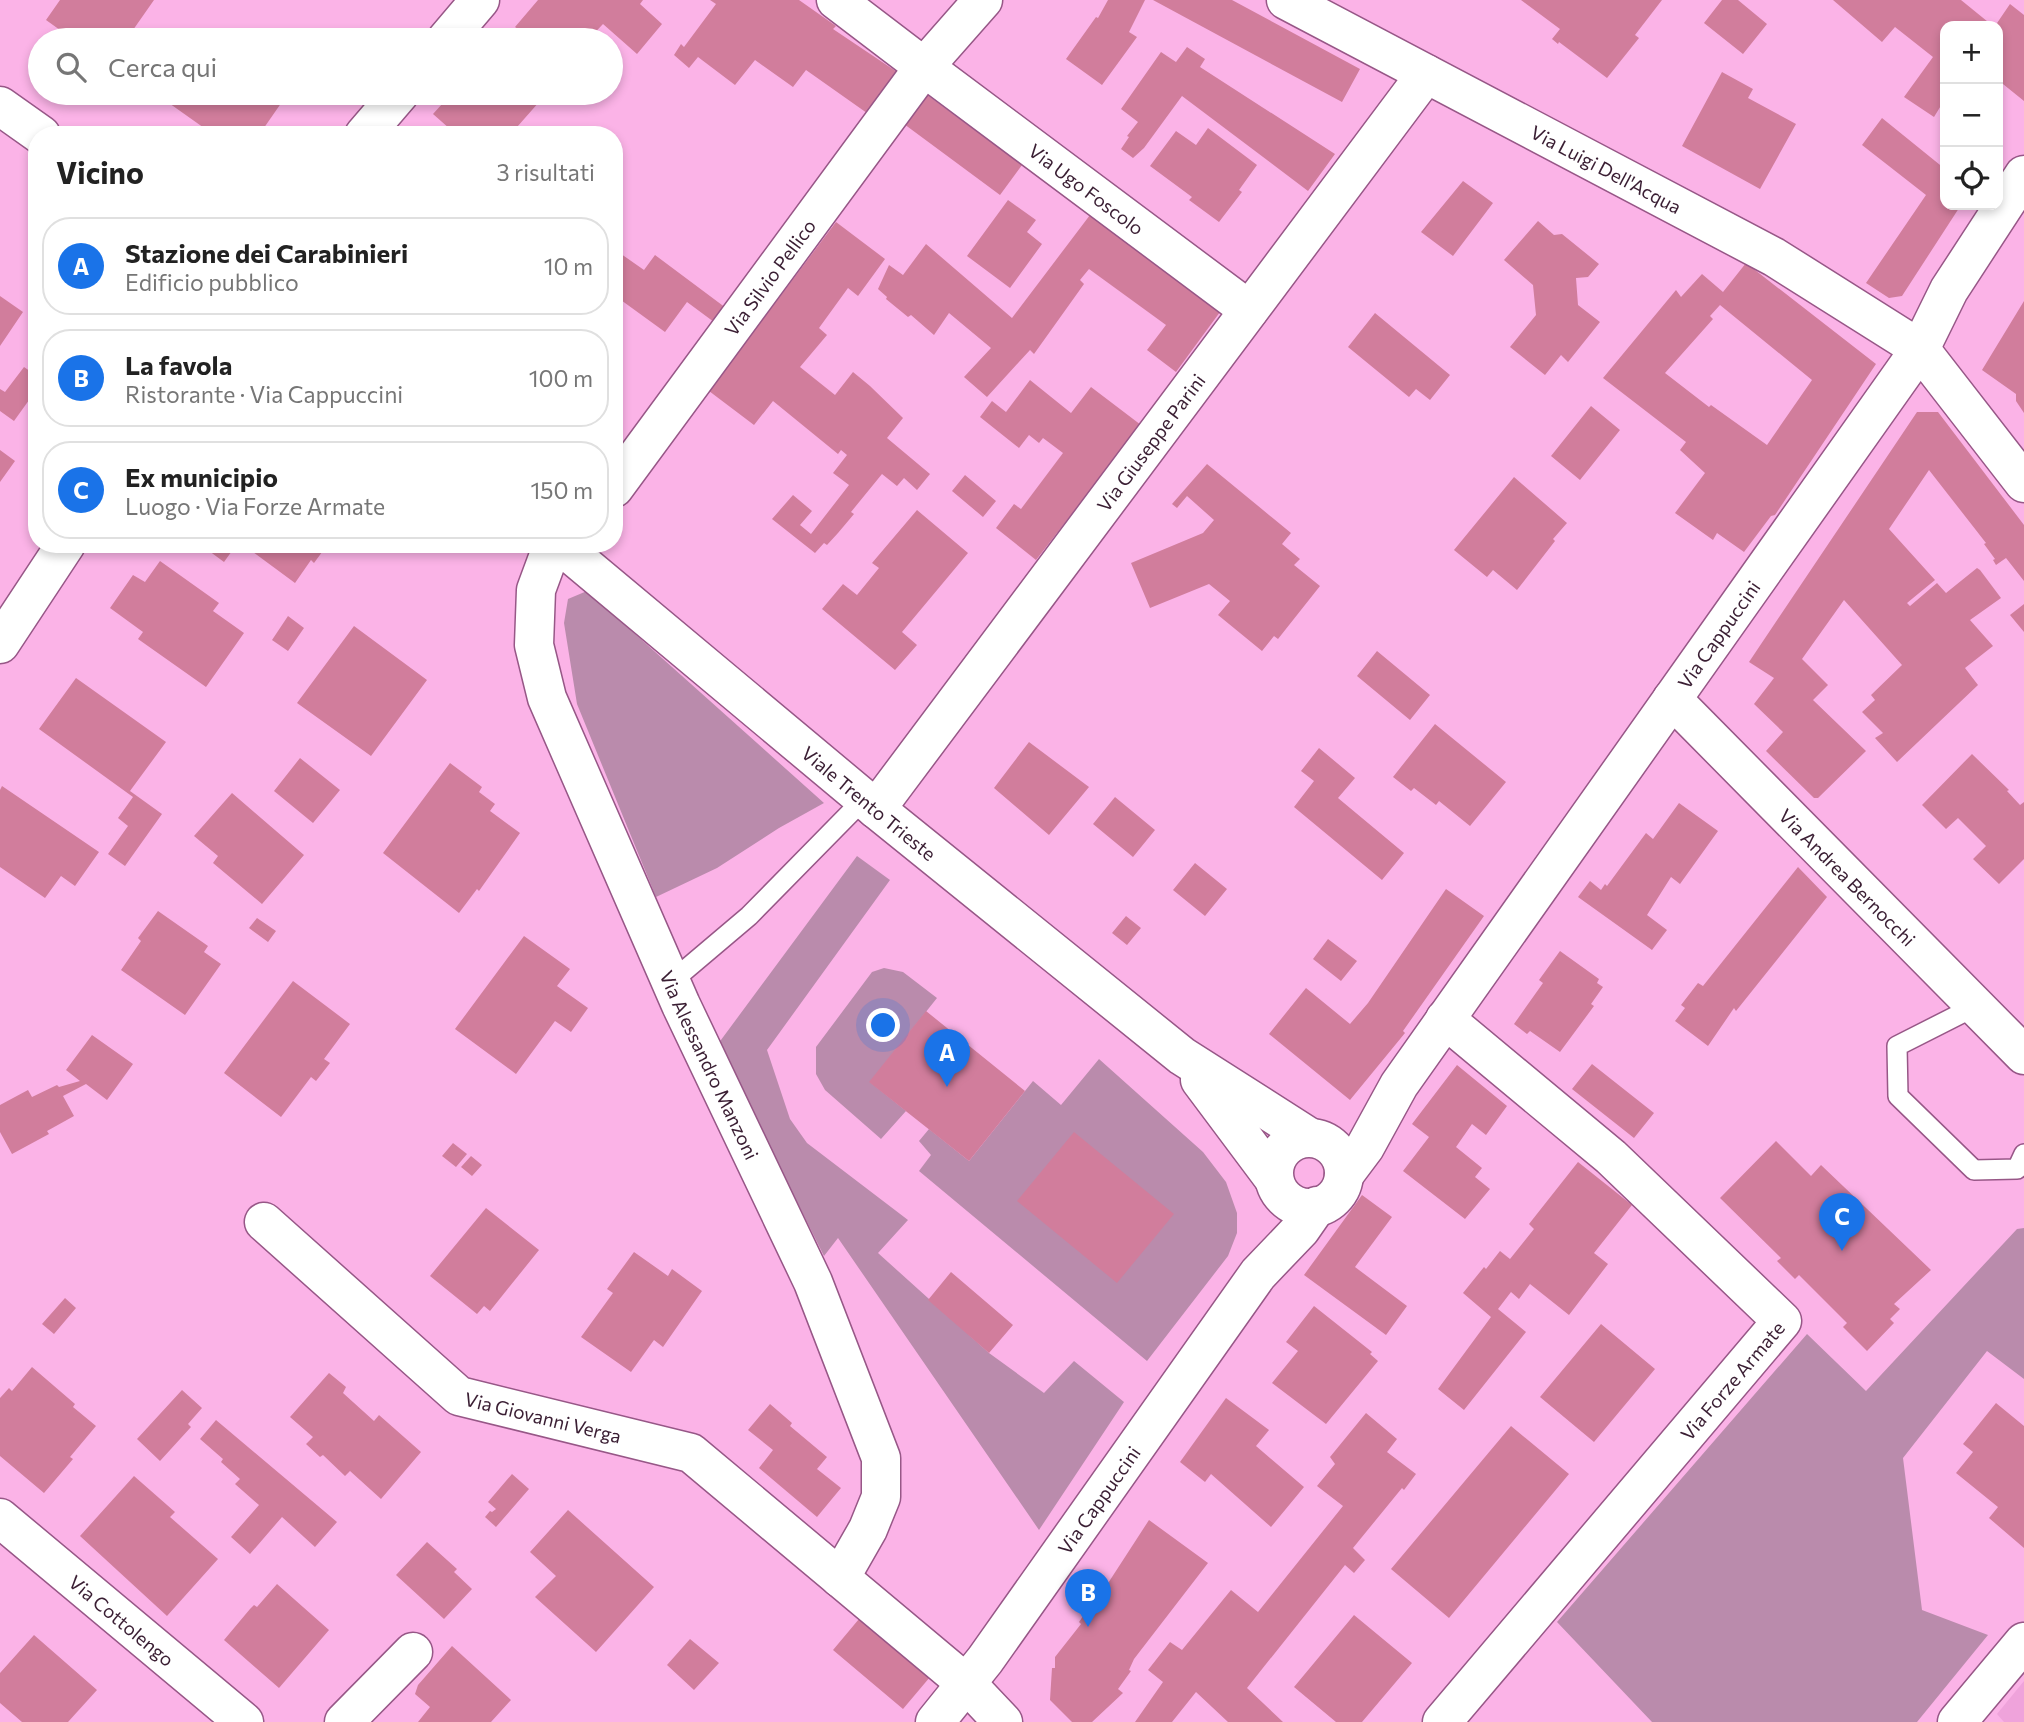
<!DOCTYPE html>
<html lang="it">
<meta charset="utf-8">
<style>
:root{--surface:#fff;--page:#f2f2f2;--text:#222;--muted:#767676;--line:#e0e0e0;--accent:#1a73e8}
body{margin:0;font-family:Commissioner,sans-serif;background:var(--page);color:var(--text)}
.controls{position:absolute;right:21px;top:21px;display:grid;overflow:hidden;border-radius:14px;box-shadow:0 4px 10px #0003}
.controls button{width:63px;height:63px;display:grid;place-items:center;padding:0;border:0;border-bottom:2px solid var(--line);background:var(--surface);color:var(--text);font:35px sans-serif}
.you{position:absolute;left:884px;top:1026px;width:24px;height:24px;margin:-18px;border:5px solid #fff;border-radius:50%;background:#1a73e8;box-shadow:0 0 0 10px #1a73e833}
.badge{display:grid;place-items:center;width:46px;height:46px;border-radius:50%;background:var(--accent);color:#fff;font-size:23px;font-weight:700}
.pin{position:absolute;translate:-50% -58px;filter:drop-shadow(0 2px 4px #0008)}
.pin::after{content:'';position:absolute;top:37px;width:24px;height:21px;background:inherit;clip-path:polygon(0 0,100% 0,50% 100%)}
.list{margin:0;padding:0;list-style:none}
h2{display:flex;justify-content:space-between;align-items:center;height:91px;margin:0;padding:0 28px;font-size:30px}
h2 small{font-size:23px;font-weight:400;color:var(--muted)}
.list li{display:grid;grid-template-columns:46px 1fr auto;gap:21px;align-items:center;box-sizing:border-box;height:98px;margin:0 14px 14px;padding:0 14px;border:2px solid var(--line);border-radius:28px}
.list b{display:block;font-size:26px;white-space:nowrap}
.list p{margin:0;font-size:23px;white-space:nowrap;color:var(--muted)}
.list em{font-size:23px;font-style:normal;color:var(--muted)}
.icon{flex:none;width:38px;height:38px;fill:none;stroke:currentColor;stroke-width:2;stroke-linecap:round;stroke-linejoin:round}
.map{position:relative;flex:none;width:2024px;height:1722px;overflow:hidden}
.search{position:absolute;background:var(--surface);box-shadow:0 4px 10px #0003;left:28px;top:28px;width:595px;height:77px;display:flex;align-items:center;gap:18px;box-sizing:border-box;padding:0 24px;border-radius:38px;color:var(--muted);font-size:26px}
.panel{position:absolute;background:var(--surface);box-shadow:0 4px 10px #0003;left:28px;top:126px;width:595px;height:427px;border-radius:28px}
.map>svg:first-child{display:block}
.built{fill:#efa3db}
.green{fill:#ba8bac}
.building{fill:#d17d9c;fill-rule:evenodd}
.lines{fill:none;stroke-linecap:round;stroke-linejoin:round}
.lane-casing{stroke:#975787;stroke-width:22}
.street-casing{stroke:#975787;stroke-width:41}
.lane{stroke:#fff;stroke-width:19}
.street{stroke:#fff;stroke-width:38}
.labels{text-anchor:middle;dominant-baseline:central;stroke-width:6;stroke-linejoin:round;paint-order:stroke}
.street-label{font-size:19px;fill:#3a1e33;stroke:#fbb3e7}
</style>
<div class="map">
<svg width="2024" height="1722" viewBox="0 0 2024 1722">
<rect width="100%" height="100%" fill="#fbb3e7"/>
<!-- built -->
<path class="built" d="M2024,1681V1722H2004L1997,1714Z"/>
<!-- green -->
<path class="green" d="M587,591L824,803L779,828L717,868L656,897L577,704L564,623L568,599Z
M857,856L890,880L767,1050L790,1119L807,1143L908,1220L878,1253L989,1353L1044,1393L1074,1361L1124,1402L1039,1530L838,1238L824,1256L718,1044Z
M884,968L903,972L937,998L870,1082L906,1111L881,1139L825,1090L816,1074V1047L872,972Z
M1099,1059L1203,1152L1226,1182L1237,1213V1233L1228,1256L1147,1361L919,1171L931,1155L919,1141L929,1129L969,1161L1033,1081L1061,1105Z
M2024,1228V1379L1987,1351L1903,1458L1922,1610L1988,1635L1917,1722H1652L1557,1622L1807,1334L1866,1391L2017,1229Z"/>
<!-- building -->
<path class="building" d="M60,0H154L126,40H74L46,20Z
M538,0H643L640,4L662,24L637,54L603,24L588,40H533L515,27Z
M710,0H799L836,26L833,29L903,76L874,118L806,70L793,87L755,60L735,85L698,57L689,68L674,55L681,44L684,47L716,4Z
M1108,0H1145L1129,32L1137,37L1102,85L1066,59L1096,17L1098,18Z
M1153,0H1232L1360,69L1342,102Z
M1521,0H1662L1635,35L1639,38L1607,78L1559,42L1558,44L1552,39L1560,29Z
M1722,0H1738L1767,24L1743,54L1704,23Z
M1833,0H1961L1993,26H1945V99L1934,117L1904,97L1933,57L1895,27L1882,42Z
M2010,4L2024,15V101L1998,80V26H1995Z
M1187,47L1205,59L1200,67L1335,154L1308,191L1182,96L1144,148L1133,158L1121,149L1129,137L1127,136L1138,122L1121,109L1161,52L1176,62Z
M1722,72L1753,89L1748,98L1796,124L1760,189L1682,146Z
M172,93H275L284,99L259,135H214L166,101Z
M452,93H547L510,135H454L456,132L451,128L450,129L433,114Z
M926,94L1022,165L1000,195L904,124Z
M1882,118L1945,169V205H1961L1902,296L1889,298L1866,283L1926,195L1862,145Z
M1208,128L1257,165L1239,190L1242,192L1219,222L1189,200L1192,197L1150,166L1176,131L1196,145Z
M1463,181L1493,203L1453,256L1421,232Z
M1008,200L1036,220L1027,232L1042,244L1010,288L967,256Z
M1090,215L1220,312L1176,372L1147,350L1166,325L1089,269L1080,280L1084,284L1034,354L1030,350L987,397L964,377L991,348L949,313L934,335L911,315L908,317L886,299L887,297L878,289L889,265L903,275L926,244L1012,318Z
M1538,221L1554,235L1562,234L1599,264L1588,277L1576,278L1578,305L1600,322L1568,362L1561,355L1545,375L1510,347L1536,315L1533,285L1504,260Z
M836,222L885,259L858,296L848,288L819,328L827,335L800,367L835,395L853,372L870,386L903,418L887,438L930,474L917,490L904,478L897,486L882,474L851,512L854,514L838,533L827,545L824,543L815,553L772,519L793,495L812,511L800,525L811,534L849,485L833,473L847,455L841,450L838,454L773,401L754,425L709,391Z
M614,249L644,270L655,255L726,308L714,322L687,302L665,332L614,295Z
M1746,263L1876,364L1775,515L1771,516L1744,552L1717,533L1713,540L1675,513L1705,473L1680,450L1686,442L1603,378L1676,290L1681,297L1702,274L1723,292ZM1720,305L1812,380L1767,445L1711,405L1709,407L1665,373L1713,319L1710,316Z
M0,296L23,312L0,346Z
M2024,301V413L2016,401V394L1982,370Z
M1375,313L1450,375L1430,400L1416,389L1409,397L1348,347Z
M24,367L37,376V389L14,421L0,411V389L5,392Z
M1030,380L1071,413L1091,387L1141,425L1036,560L996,528L1014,504L1021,509L1063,453L1043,438L1039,443L1029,435L1019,448L980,417L992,401L1006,412Z
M1591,406L1620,430L1580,480L1551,456Z
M1917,412H1938L2024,525V581L2006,558L1996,565L1993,560L1995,559L1984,544L1986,543L1929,470L1889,529L1935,580L1907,603L1910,606L1937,583L1946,593L1977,568L1980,570L2001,598L1970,620L1993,646L1965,668L1978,685L1897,762L1875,738L1883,733L1862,712L1875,700L1871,695L1902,665L1844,600L1802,659L1828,685L1813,700L1866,751L1818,798H1814L1766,751L1783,732L1754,704L1774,678L1749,662Z
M0,450L15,461L0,482Z
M1207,464L1291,533L1282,544L1300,559L1294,565L1320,586L1278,639L1274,636L1262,651L1218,615L1230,601L1209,584L1150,608L1131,563L1203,533L1214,520L1187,496L1177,508L1172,504Z
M965,475L996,501L983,517L952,491Z
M1514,477L1567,523L1553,539L1555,541L1517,590L1493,570L1487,577L1454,550Z
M917,510L968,553L902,632L917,645L895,670L822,609L843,584L857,595L879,568L872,563Z
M208,544H237L224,562L205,548Z
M242,544H328L314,563L311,560L295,583Z
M160,561L219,603L213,611L244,633L206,687L138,639L143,632L110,608L133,575L145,582Z
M2024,604V632L2010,615Z
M288,616L304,628L288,651L272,640Z
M354,626L427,680L371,756L297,703Z
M1377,651L1430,695L1410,720L1357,676Z
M76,678L166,742L130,791L162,814L125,866L108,854L128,826L118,818L133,797L39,729Z
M1435,724L1506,782L1470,826L1439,801L1436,805L1414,788L1411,791L1393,777Z
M1029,742L1089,787L1049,835L994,788Z
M1319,748L1355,778L1338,798L1404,853L1382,880L1294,807L1314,781L1301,771Z
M1972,754L2009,790L2007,791L2020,805L2024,802V859L1999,884L1973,859L1986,846L1958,818L1946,829L1922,805Z
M300,758L340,790L313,823L274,791Z
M450,763L482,787L479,792L495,804L490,811L520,833L479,891L477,889L459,913L383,853Z
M2,786L99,852L75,886L61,876L45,898L0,867V790Z
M232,793L304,855L262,904L213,863L218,856L194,836Z
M1115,797L1155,830L1133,857L1093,824Z
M1679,803L1718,831L1680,884L1671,877L1647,915L1667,930L1652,950L1578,897L1590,881L1601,890L1605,884L1607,886L1646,833L1653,839Z
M1195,863L1227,889L1205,916L1173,890Z
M1798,867L1827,897L1736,1011L1734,1008L1708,1046L1675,1021L1685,1008L1681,1005L1698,983L1703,986Z
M1446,889L1484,916L1403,1031L1405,1033L1350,1100L1269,1034L1306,988L1350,1024L1368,1003Z
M158,911L208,946L204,952L221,964L185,1015L121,970L141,941L138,938Z
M1126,916L1141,928L1127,945L1112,933Z
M257,918L276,931L268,942L249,928Z
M524,936L570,969L557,986L588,1008L571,1032L555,1021L516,1074L455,1029Z
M1328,939L1357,961L1341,981L1313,959Z
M1560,951L1599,979L1597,983L1603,987L1591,1004L1594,1006L1560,1052L1530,1031L1527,1034L1514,1024L1543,983L1539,980Z
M293,981L350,1024L324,1059L330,1063L316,1081L311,1077L281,1117L224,1073Z
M926,1011L1025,1091L969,1161L869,1082Z
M92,1035L133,1064L107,1100L86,1084L63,1096L74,1116L47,1131L49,1134L12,1154L0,1132V1105L28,1090L32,1097L57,1085L59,1087L80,1081L66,1070Z
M1592,1064L1654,1113L1634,1138L1572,1089Z
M1457,1065L1507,1106L1486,1135L1472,1124L1456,1147L1482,1168L1475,1177L1490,1189L1465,1219L1403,1171L1429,1137L1412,1124Z
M1074,1132L1174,1214L1117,1283L1017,1201Z
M1776,1141L1811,1176L1821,1165L1931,1270L1894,1304L1900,1309L1890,1319L1894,1323L1867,1351L1843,1327L1847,1323L1799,1275L1795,1279L1777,1261L1781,1258L1720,1198Z
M453,1143L467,1154L456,1167L442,1156Z
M471,1156L482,1165L472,1176L461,1167Z
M1578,1162L1632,1205L1594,1253L1608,1264L1569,1315L1530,1284L1519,1299L1511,1292L1498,1309L1526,1332L1464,1410L1438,1389L1491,1317L1463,1293L1484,1267L1486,1269L1500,1251L1510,1259L1534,1229L1529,1224Z
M1362,1195L1392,1217L1355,1267L1407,1306L1386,1335L1304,1275Z
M486,1208L539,1250L490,1311L484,1306L477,1314L430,1276Z
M634,1252L668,1276L672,1269L702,1291L663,1347L654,1340L631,1372L581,1337L613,1293L607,1289Z
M951,1272L1013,1325L989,1353L928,1300Z
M65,1298L76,1308L54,1334L42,1324Z
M1314,1306L1372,1352L1370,1354L1378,1361L1326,1424L1272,1383L1298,1351L1286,1342Z
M1601,1324L1655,1369L1594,1442L1540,1397Z
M32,1367L75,1404L73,1407L96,1426L70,1457L73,1459L44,1493L0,1456V1398L9,1388L12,1391Z
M329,1373L346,1387L343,1393L374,1421L379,1415L421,1452L381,1499L350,1471L345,1476L323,1455L320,1457L306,1444L313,1437L290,1417Z
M182,1390L202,1408L188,1424L191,1427L160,1461L137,1439Z
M1226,1398L1269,1430L1256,1446L1304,1487L1271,1527L1211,1474L1205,1482L1180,1462Z
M1996,1403L2024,1426V1548L1989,1518L1998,1507L1956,1473L1973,1452L1963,1444Z
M770,1404L792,1423L790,1426L827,1457L817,1469L841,1488L817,1517L759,1468L773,1450L748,1430Z
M1366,1413L1397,1439L1387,1452L1416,1474L1404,1490L1402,1488L1353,1548L1365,1560L1354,1573L1345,1565L1247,1688L1283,1722H1228L1196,1692L1172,1722H1135L1163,1682L1148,1670L1170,1642L1182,1650L1231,1590L1258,1612L1343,1506L1317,1486L1335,1464L1330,1457Z
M216,1420L337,1522L315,1547L282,1517L250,1554L231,1537L259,1505L235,1484L240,1479L221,1462L223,1459L200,1439Z
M1511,1426L1569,1474L1449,1618L1391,1569Z
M512,1474L529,1489L496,1527L485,1517L490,1511L492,1512L496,1509L488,1502Z
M134,1476L175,1512L170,1517L218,1559L167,1616L80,1536Z
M568,1510L654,1587L596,1652L535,1597L556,1576L530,1552Z
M1149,1520L1208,1563L1134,1659L1129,1670L1131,1671L1118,1689L1123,1693L1092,1722H1072L1050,1700L1052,1668H1055V1657L1081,1624L1079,1622L1088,1609L1090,1611Z
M427,1542L457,1569L454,1572L472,1589L444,1619L396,1575Z
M277,1584L329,1630L279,1688L224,1640L250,1609L254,1605L257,1607Z
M1354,1615L1412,1663L1362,1722H1336L1294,1687Z
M859,1619L930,1677L903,1709L833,1650Z
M34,1635L97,1690L68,1722H22L0,1703V1673Z
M690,1639L719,1663L694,1690L667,1665Z
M452,1646L511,1700L491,1722H418L430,1707L415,1694L418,1685Z"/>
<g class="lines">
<defs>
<path id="lane" d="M671,982L749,916L864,799
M1976,1006L1897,1046L1898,1096L1974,1170L2017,1169L2024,1154"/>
<g id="street">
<path d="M836,0L924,67L983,0"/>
<path id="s1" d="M1286,0L1774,257L1920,349L2024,483"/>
<path d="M446,40L480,0"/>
<path d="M0,106L41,135"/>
<path d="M364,135L400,93"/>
<path id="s2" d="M614,488L924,67L1249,310"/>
<path id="s3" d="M553,544L536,590L534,645L547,698L681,1005L813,1282L881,1458V1497L868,1529L840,1578"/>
<path id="s4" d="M559,544L876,809L1182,1056L1309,1137"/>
<path d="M0,644L66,544"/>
<path id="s5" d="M1672,699L2024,1055"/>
<path id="s6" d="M876,809L1426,74"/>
<path d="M1200,1080L1274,1179"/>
<circle cx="1309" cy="1173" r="35"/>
<path id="s7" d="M1344,1175L1365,1147L1399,1085L1920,349L1949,290L2024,175"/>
<path id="s8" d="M264,1222L459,1396L691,1453L968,1685L1003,1722"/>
<path id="s9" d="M0,1518L244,1722"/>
<path d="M344,1722L413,1652"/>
<path id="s10" d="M935,1722L985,1660L1258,1274L1301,1229L1317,1206"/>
<path id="s11" d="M1442,1722L1782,1321L1611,1157L1445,1019"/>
<path d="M1957,1722L2024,1642"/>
</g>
</defs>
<!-- lane casing -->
<use href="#lane" class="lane-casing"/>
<!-- street casing -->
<use href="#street" class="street-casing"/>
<!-- lane -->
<use href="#lane" class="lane"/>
<!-- street -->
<use href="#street" class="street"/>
</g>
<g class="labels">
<!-- street labels -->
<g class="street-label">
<text stroke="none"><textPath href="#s1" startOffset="362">Via Luigi Dell'Acqua</textPath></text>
<text stroke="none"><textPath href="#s2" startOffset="726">Via Ugo Foscolo</textPath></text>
<text stroke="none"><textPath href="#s2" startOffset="262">Via Silvio Pellico</textPath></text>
<text stroke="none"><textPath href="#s6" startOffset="458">Via Giuseppe Parini</textPath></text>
<text stroke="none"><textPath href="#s7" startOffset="658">Via Cappuccini</textPath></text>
<text stroke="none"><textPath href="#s4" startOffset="404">Viale Trento Trieste</textPath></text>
<text stroke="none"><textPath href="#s5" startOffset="250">Via Andrea Bernocchi</textPath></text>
<text stroke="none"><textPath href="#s3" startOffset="560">Via Alessandro Manzoni</textPath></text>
<text stroke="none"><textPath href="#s11" startOffset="448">Via Forze Armate</textPath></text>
<text stroke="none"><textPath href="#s8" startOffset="348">Via Giovanni Verga</textPath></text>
<text stroke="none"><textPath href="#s10" startOffset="276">Via Cappuccini</textPath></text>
<text stroke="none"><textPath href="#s9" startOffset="159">Via Cottolengo</textPath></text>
</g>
</g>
</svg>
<div class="controls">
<button>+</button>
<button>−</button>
<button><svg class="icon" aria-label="locate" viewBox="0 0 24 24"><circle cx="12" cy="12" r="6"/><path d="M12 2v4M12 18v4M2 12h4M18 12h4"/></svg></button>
</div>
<div class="you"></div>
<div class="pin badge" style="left:947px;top:1087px">A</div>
<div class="pin badge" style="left:1088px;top:1627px">B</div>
<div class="pin badge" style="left:1842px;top:1251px">C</div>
<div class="search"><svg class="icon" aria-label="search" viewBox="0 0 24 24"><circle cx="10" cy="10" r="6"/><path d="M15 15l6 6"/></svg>Cerca qui</div>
<section class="panel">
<h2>Vicino<small>3 risultati</small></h2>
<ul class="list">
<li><span class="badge">A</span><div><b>Stazione dei Carabinieri</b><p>Edificio pubblico</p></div><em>10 m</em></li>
<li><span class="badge">B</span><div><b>La favola</b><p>Ristorante · Via Cappuccini</p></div><em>100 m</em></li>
<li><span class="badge">C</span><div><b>Ex municipio</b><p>Luogo · Via Forze Armate</p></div><em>150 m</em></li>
</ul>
</section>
</div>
